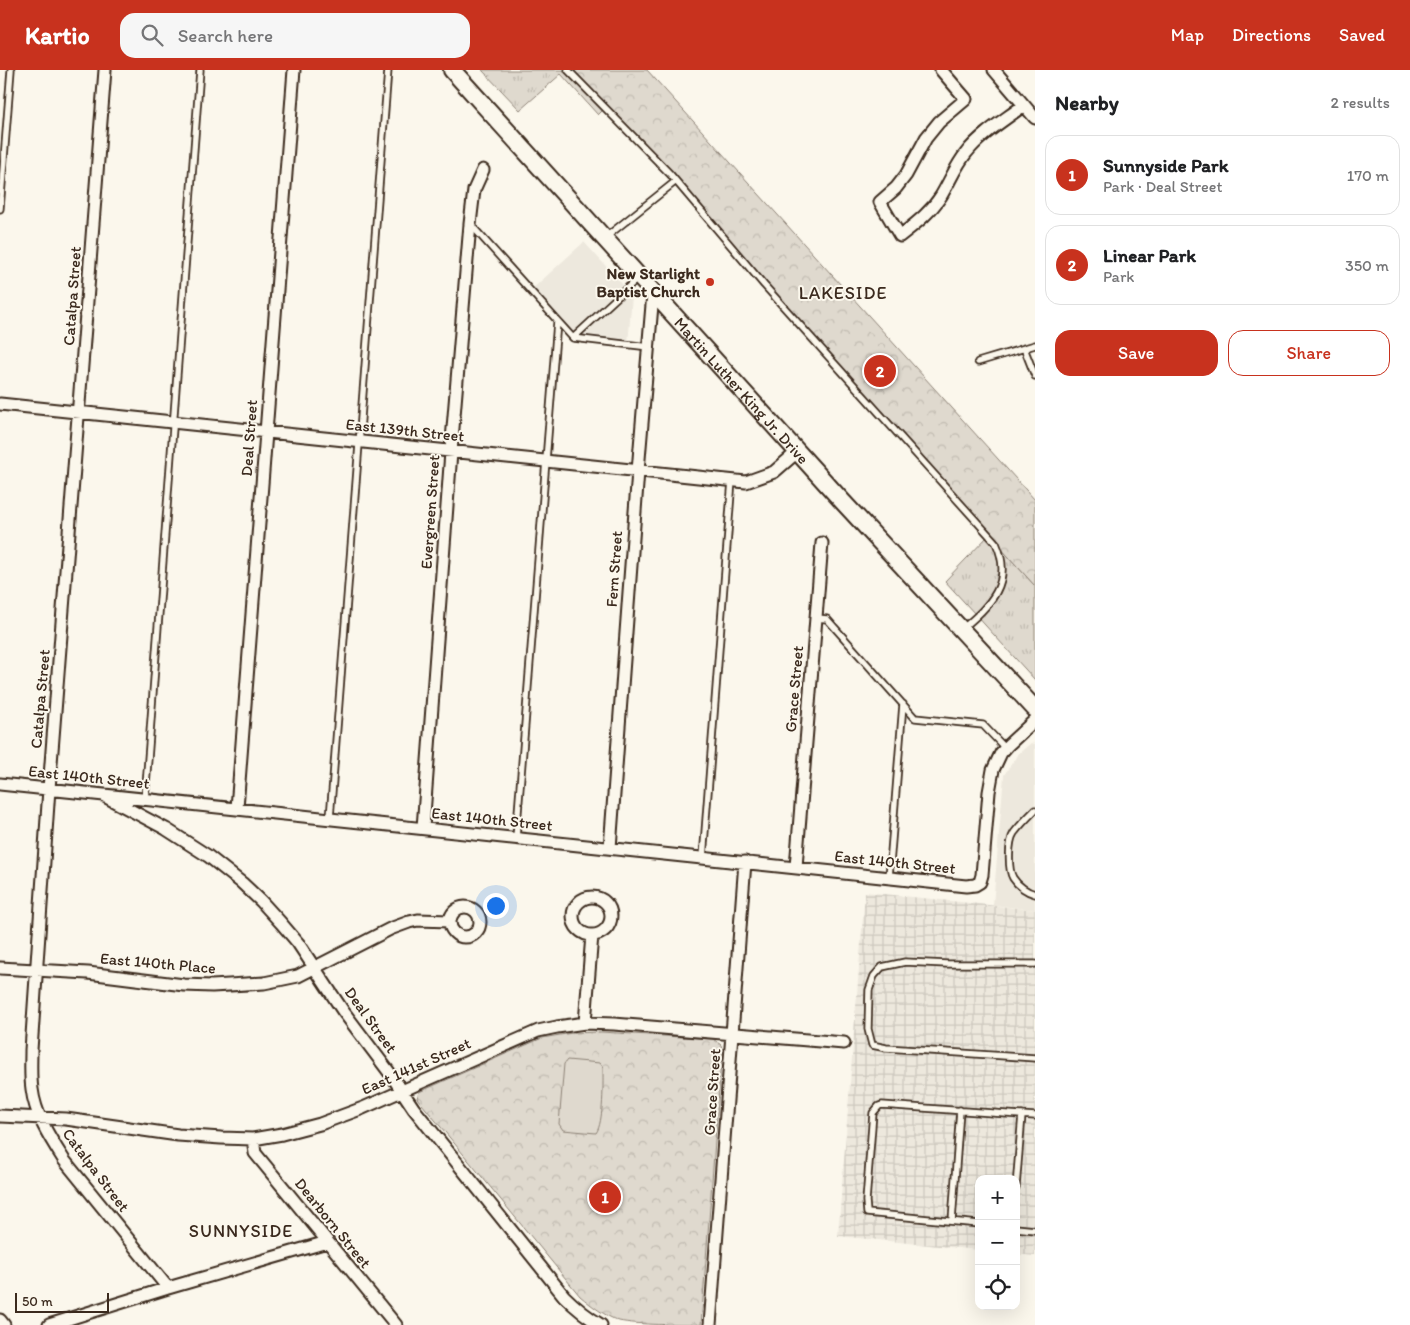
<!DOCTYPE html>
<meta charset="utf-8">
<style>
:root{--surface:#fff;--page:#f6f6f6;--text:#202124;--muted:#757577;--line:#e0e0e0;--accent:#c8321e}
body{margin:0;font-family:Itim,sans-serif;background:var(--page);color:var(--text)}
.controls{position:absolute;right:15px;bottom:15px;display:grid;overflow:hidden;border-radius:10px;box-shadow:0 5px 20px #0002}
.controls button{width:45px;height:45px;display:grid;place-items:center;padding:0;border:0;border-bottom:1px solid var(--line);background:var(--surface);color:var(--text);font:25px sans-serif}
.scale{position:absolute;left:15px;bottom:12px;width:94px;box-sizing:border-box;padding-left:5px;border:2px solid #3b2a1e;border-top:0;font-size:14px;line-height:18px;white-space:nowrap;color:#3b2a1e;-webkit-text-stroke:4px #fbf7ec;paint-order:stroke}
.you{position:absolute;left:495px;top:835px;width:18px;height:18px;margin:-12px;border:4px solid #fff;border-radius:50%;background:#1a73e8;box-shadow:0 0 0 8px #1a73e833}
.badge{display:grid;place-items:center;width:32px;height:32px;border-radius:50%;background:var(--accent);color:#fff;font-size:16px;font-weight:700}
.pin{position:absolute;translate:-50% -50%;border:2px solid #fff;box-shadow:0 1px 5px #0006}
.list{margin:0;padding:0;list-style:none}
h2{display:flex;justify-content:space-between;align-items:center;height:65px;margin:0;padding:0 20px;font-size:21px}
h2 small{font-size:16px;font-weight:400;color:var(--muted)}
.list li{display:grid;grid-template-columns:32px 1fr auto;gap:15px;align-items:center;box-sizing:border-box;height:80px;margin:0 10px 10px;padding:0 10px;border:1px solid var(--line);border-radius:15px}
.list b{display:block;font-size:19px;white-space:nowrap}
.list p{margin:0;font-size:16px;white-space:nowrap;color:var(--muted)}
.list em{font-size:16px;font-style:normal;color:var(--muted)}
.actions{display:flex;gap:10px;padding:15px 20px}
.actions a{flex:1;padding:11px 0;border:1px solid var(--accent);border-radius:15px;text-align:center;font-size:18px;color:var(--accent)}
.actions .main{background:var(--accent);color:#fff}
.icon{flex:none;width:28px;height:28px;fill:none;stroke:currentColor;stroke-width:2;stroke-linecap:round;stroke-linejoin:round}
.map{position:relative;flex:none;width:1035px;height:1255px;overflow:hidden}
header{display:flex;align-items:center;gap:30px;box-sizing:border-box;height:70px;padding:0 25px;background:var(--accent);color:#fff}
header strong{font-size:24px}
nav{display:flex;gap:28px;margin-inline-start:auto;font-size:18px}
.search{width:350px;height:45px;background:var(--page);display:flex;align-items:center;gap:12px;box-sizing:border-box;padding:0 18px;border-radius:15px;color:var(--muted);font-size:19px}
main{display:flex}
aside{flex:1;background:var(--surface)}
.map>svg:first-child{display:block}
.built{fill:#ede8dd}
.industrial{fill:url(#industrial-grid)}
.grass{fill:url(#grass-tufts);stroke:#8d8276}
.park{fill:url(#park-crowns);stroke:#8d8276}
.pitch{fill:#dfd9ce;stroke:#8d8276}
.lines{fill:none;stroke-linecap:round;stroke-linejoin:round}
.service-casing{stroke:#3b2a1e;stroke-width:9}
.minor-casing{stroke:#3b2a1e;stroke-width:15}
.secondary-casing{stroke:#3b2a1e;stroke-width:20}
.service{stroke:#fbf7ec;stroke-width:5.5}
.minor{stroke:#fbf7ec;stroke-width:11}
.secondary{stroke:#fbf7ec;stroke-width:16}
.poi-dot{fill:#c8321e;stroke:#fbf7ec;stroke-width:2}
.labels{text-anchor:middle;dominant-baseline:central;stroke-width:4;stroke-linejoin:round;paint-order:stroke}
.poi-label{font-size:16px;font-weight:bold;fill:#3b2a1e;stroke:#fbf7ec;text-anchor:end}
.street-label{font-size:16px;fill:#3b2a1e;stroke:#fbf7ec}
.neighbourhood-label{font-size:18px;letter-spacing:1px;fill:#3b2a1e;stroke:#fbf7ec}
</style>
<header>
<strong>Kartio</strong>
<div class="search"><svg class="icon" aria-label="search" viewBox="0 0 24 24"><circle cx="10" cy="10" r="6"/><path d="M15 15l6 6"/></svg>Search here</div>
<nav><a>Map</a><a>Directions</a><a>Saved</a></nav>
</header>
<main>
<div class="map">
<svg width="1035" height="1255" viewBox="0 0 1035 1255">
<defs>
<pattern id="industrial-grid" width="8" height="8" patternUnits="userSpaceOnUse" patternTransform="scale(1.25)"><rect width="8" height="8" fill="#ede8dd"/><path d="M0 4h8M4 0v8" fill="none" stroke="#ccc7bd"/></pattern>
<pattern id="grass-tufts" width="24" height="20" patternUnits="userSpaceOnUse" patternTransform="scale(1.25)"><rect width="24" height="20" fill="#dfd9ce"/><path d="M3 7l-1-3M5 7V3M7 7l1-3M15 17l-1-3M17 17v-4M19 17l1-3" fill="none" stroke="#c0bab0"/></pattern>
<pattern id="park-crowns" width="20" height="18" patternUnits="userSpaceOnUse" patternTransform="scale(1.25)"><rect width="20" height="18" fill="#dfd9ce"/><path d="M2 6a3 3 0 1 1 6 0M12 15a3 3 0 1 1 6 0" fill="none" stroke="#c0bab0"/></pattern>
</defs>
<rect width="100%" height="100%" fill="#fbf7ec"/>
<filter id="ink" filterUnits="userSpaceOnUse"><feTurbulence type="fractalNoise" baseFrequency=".02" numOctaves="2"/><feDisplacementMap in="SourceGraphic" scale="10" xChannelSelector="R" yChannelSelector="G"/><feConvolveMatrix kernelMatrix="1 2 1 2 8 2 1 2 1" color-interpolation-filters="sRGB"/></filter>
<g filter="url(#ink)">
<!-- built -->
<path class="built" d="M584,172L632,225L628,275L573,268L530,221Z
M1031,673L1035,674V840L993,835L1004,705L1018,684Z"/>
<!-- industrial -->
<path class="industrial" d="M865,822L1035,840V1186L1016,1184V1109H979V1180L838,1166Z"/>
<!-- grass -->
<path class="grass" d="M482,0H564L604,39L598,45L561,4L520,40Z
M989,465L1035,516V610L945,511Z"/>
<!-- park -->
<path class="park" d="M564,0H647L1035,430V516L764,215L670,104Z
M601,962L713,969L721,975L722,979L701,1255C680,1255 637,1255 619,1251C605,1246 592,1236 580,1226L417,1028L419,1022L542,968L572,963Z"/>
<!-- pitch -->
<path class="pitch" d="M567,990L600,993L603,997C603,1011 604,1053 596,1063L563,1060L559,1054L564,994Z"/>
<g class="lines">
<defs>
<path id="service" d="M568,0L670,104L764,215L996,473C1014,513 990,535 962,559
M0,139L11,0
M472,156L573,268L649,277
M606,167L676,111
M573,268L638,208
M1024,278L1035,306
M978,292L1035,275
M816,548L827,549L915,648L983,655L1005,678
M145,729L200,0
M1035,740C1028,747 1020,755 1014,763C1008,772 1008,800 1013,808C1018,816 1027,822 1035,824
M330,748L388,0
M516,768L557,252
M703,788L732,410
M889,807L903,634
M1035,894H947L905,892L882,897L874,906L869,920L868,959L872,975L886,978L1035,988
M1016,1117L1022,1045
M952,1151L960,1040
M979,1154L867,1143L866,1131L873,1043L879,1036L882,1035L1035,1046
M1016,1158L1035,1160"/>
<path id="minor" d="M105,0L49,719L31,980C31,993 30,1006 32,1019C35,1045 50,1068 64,1090L168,1218
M941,0L966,29L939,52L926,68L906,105L896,118L880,132L900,166C915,154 930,143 941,126C950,111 956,95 967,82C981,64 1006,49 1024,35
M994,0L1035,48
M0,334L746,412L774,402L797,382
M0,714L966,816L975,815L980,812L982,805L989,722L993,700L1001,683L1008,675L1035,650
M106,727L166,759L208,786L242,813L261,831L281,853L298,873L343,941L392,1006L414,1039L564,1226C576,1238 587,1247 601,1255
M237,738L294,0
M423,758L451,382L470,154L474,120L483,100
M610,778L638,401L653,223
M796,797L822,473
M573 846a19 19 0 1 1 38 0a19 19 0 1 1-38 0Z
M450 852a15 15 0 1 1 30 0a15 15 0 1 1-30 0Z
M0,898L88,903L184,915L212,916L264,913L298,906L390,859L409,852L418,850L450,851
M585,953L592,865
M0,1046L66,1049L178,1065L221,1068L253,1069L282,1064L320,1054L363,1038L538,961L557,957L585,953L614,954L844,973
M253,1069L255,1083L396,1255
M0,1250L4,1255
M49,1255L168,1218L327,1172
M710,1255L745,792"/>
<g id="secondary">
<path id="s1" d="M452,0L843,432L1035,639"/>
</g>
</defs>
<!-- service casing -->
<use href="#service" class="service-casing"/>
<!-- minor casing -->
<use href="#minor" class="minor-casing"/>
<!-- secondary casing -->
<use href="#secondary" class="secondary-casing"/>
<!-- service -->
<use href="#service" class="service"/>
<!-- minor -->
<use href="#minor" class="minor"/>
<!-- secondary -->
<use href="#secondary" class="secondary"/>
</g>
</g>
<!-- markers -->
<circle class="poi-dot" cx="710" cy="212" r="5"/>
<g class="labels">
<!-- poi labels -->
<g class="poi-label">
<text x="700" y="203">New Starlight<tspan x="700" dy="18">Baptist Church</tspan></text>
</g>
<!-- street labels -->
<g class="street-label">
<text transform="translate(72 226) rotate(-86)">Catalpa Street</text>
<text stroke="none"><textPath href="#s1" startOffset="432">Martin Luther King Jr. Drive</textPath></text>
<text transform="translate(405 360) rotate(6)">East 139th Street</text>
<text transform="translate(249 368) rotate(-86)">Deal Street</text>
<text transform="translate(430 442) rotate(-86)">Evergreen Street</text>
<text transform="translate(614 499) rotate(-86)">Fern Street</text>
<text transform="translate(794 619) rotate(-85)">Grace Street</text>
<text transform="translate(40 629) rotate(-85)">Catalpa Street</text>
<text transform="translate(89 707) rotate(6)">East 140th Street</text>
<text transform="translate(492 749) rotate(6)">East 140th Street</text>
<text transform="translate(895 792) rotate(6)">East 140th Street</text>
<text transform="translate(158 893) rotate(5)">East 140th Place</text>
<text transform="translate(371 950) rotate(54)">Deal Street</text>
<text transform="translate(416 996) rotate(-24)">East 141st Street</text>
<text transform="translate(712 1022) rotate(-86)">Grace Street</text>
<text transform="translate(96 1100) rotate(53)">Catalpa Street</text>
<text transform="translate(333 1153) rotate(51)">Dearborn Street</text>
</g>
<!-- neighbourhood labels -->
<g class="neighbourhood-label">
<text x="843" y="223">LAKESIDE</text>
<text x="241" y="1161">SUNNYSIDE</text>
</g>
</g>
</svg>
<div class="controls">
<button>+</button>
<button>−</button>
<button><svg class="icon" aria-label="locate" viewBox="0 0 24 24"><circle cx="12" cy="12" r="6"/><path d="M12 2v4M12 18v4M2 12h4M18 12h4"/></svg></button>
</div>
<div class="scale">50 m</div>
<div class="you"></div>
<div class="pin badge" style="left:605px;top:1127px">1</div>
<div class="pin badge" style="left:880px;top:301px">2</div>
</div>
<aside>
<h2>Nearby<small>2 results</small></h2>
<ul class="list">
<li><span class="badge">1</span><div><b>Sunnyside Park</b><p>Park · Deal Street</p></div><em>170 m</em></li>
<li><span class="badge">2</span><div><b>Linear Park</b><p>Park</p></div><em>350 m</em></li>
</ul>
<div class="actions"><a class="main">Save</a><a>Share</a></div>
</aside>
</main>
